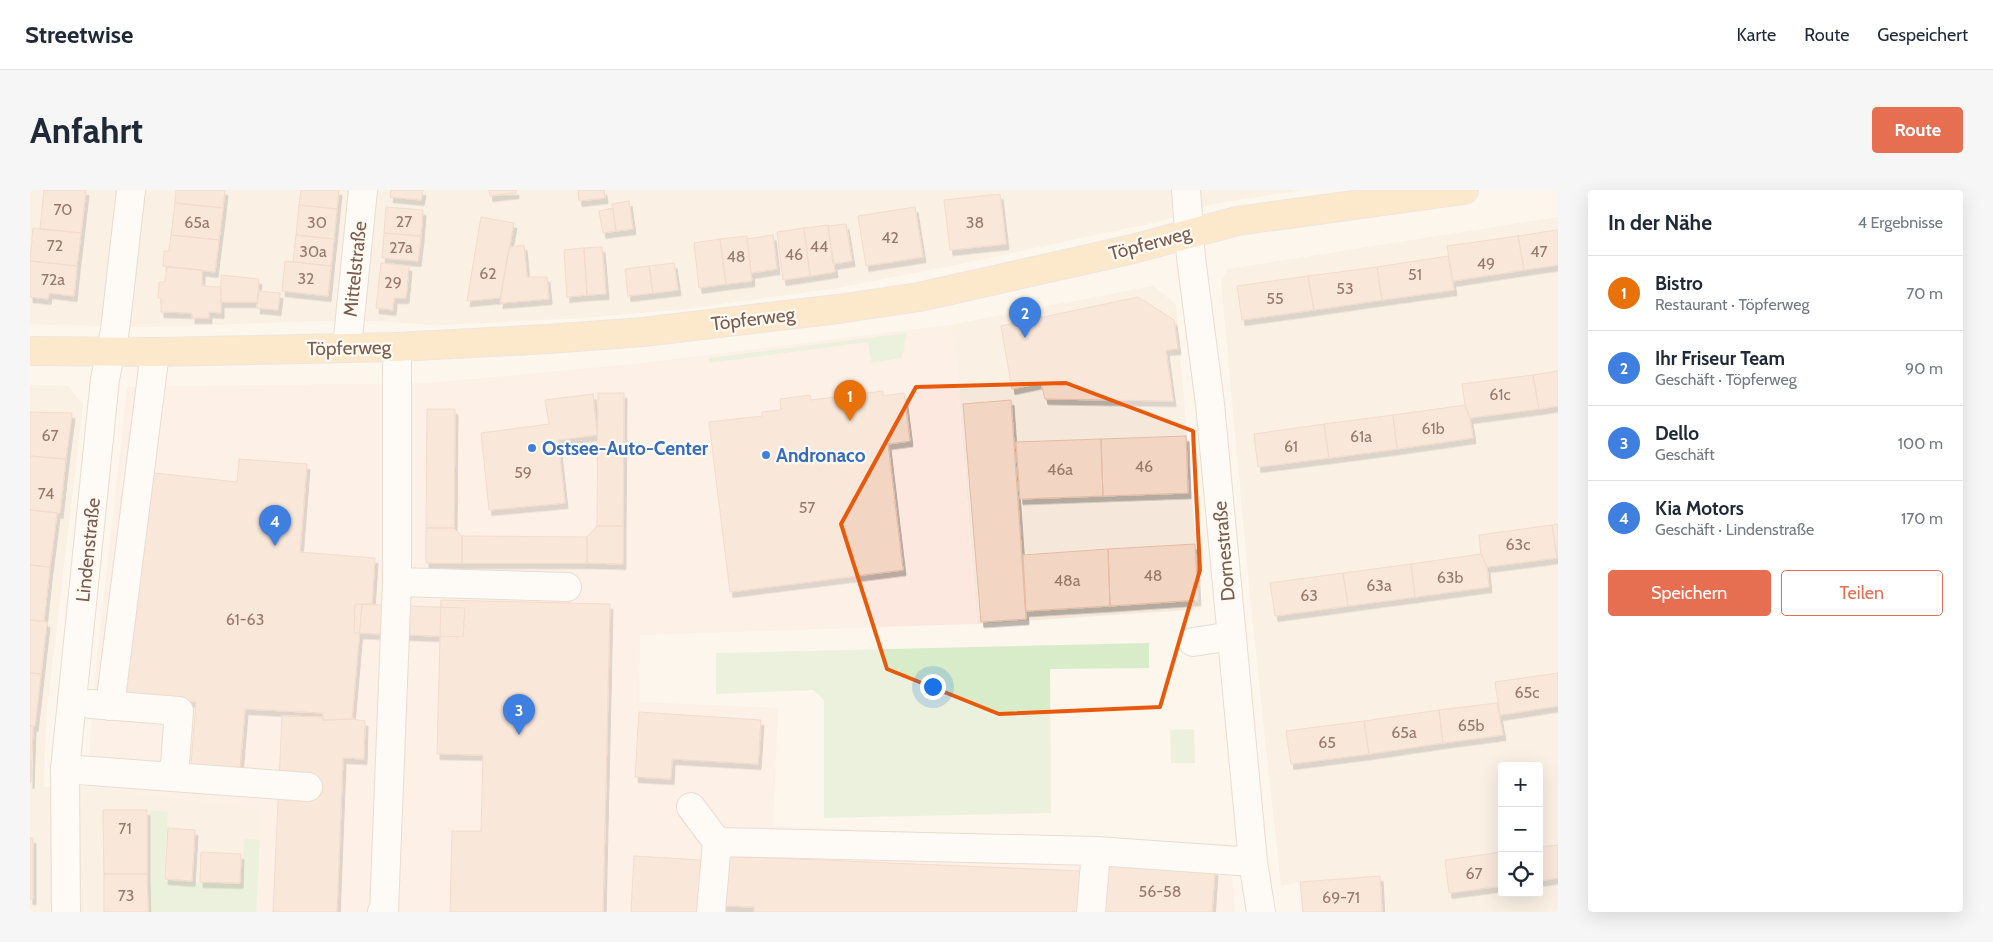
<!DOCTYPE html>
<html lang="de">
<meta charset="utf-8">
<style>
:root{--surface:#fff;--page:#f6f6f7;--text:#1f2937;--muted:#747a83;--line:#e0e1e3;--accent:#e76f51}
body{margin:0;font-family:Cabin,sans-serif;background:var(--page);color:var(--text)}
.controls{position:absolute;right:15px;bottom:15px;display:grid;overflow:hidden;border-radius:5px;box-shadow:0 5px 20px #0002}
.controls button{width:45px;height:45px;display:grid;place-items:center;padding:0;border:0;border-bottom:1px solid var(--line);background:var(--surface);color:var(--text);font:25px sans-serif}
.you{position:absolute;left:902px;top:496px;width:18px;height:18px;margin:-12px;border:4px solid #fff;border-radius:50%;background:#1a73e8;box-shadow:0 0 0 8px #1a73e833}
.badge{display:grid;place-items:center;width:32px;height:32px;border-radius:50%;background:var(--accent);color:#fff;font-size:16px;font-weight:700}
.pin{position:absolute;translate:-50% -41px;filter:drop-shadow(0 1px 2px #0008)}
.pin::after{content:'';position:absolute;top:26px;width:18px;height:15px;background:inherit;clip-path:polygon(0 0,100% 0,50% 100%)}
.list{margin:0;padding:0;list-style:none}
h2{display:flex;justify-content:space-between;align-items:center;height:65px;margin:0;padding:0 20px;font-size:21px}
h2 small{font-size:16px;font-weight:400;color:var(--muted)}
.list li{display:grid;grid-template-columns:32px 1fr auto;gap:15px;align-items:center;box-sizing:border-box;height:75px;padding:0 20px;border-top:1px solid var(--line)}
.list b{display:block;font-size:19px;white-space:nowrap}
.list p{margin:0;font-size:16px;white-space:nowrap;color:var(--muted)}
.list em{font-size:16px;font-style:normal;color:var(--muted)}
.actions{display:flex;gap:10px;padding:15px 20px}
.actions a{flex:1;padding:11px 0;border:1px solid var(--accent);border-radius:5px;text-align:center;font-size:18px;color:var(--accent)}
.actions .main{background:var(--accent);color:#fff}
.icon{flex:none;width:28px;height:28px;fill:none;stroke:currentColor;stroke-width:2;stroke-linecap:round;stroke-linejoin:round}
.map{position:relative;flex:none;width:1528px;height:722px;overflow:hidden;border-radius:5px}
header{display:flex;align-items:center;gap:30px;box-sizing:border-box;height:70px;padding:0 25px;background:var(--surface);border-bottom:1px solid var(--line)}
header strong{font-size:24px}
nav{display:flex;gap:28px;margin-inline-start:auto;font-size:18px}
.intro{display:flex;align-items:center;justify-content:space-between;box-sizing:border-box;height:120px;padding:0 30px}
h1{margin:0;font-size:35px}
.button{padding:12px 22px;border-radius:5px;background:var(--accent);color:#fff;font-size:18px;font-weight:700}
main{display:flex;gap:30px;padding:0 30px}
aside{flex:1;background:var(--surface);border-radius:5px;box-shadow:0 5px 20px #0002}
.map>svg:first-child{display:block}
.residential{fill:#f5e8da;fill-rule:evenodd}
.commercial{fill:#fde8e0}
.green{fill:#d8ecc9}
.building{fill:#f3d5c3;stroke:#e6bba3;filter:url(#shadow)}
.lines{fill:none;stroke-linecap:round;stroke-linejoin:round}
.minor-casing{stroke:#d1beb0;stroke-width:30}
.major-casing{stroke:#dad1cd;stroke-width:30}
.minor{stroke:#fff;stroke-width:28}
.major{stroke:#fbd9a5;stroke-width:28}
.marked{fill:none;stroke:#e8590c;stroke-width:4;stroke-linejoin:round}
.shop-dot{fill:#3f7fe0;stroke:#fffaf3;stroke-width:2}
.labels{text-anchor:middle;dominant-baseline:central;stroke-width:4.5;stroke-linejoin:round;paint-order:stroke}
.number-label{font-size:16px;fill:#987a6a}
.street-label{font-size:19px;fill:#7a5c4d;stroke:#fffaf3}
.shop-label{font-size:19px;font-weight:bold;fill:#366cbe;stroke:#fffaf3;text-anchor:start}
</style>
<header>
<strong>Streetwise</strong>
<nav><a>Karte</a><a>Route</a><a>Gespeichert</a></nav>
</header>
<div class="intro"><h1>Anfahrt</h1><a class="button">Route</a></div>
<main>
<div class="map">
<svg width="1528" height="722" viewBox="0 0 1528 722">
<defs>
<filter id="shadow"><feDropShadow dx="3" dy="5.5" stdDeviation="0" flood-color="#0004"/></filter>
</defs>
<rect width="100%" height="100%" fill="#fdf6ec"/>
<!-- residential -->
<path class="residential" d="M0,0H1273L1186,13L1131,31L935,73L807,98L655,119L551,128L407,135L344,131H291L115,137L0,134Z
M1528,27V722H1352L1350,686L1270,692L1251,696L1221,417L1191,91L1198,79ZM1472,576H1509V703H1472Z
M1123,96L1146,114L1171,419L947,434L926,168L920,135Z
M0,195L39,196L53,215L16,528L14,597L57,596L231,619L228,722H0Z"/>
<!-- commercial -->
<path class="commercial" d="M920,135L926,168L947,434L610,445L609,512L748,518L743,636L1199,654L1205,722H228L231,619L57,596L64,495L97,197L399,193L604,174Z"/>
<!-- green -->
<path class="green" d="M877,143L872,168L841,173L838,152L679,173V168Z
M1119,453V478L1020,479L1021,623L794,628V510L783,500L686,504V463Z
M1164,539L1165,573H1141L1140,540Z
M120,620L138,622L134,691L211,694L214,649L230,650L226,722H120Z"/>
<!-- building -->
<path class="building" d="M14,0H56L51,43L10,39Z
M146,0H195L193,18L145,13Z
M271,0H309L307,19L269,15Z
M361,0H393L391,10L360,7Z
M459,0H486V3L460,6Z
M548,0H574L575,8L549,11Z
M970,4L976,54L920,60L914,10Z
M599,11L603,39L586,41L582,14Z
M145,13L193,18L189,50L141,45Z
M269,15L307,19L304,49L266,45Z
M356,17L393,20L391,46L354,43Z
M885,17L893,67L836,76L828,26Z
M583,18L586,41L573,43L569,21Z
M451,27L484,33L470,108L437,111Z
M816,34L822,71L803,74L798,36Z
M798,35L805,82L780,86L774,38Z
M3,38L51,43L47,76L0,71Z
M774,38L780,86L753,90L747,42Z
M1527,40H1528V75L1494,80L1488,46Z
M354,43L391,46L388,71L352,68Z
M141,45L189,50L185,82L133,76L134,61H139Z
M266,45L304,49L301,76L263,72Z
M743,45L747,79L721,83L717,49Z
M717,46L722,91L696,94L690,49Z
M1488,46L1494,80L1423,91L1417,56Z
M690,49L696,94L669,98L664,53Z
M494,55L497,87H517L519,109L470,113L479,57Z
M572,57L576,104L557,105L554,58Z
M554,58L557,105L537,107L534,60Z
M1418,66L1424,100L1352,110L1347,77Z
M0,71L47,76L44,106L19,103L18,109L0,107Z
M255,71L301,76L298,106L252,101Z
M351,73L379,76L376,108H364L363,120L346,118Z
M644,73L648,100L623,103L619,76Z
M619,76L623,103L598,106L595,79Z
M137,77L172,80V96L191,97V123L179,122V128H162V123L131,122V108H128L129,92H135Z
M1347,77L1352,110L1284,120L1278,86Z
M191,85L229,89L227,112H191Z
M1278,86L1284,120L1212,130L1207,96Z
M229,101L250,103L248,120L227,118Z
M1108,107L1144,130L1148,159L1136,160L1143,211L1015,209L1011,193L982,199L971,136Z
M1528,181V216L1509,219L1503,185Z
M1503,185L1509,219L1440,228L1435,215L1432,194Z
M853,201V206L874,203L880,251L858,254L873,380L700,402L679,232L732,226V222L751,220L750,209L780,205L781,210Z
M568,203H594L593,336H567Z
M563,204L567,245L528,250L535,313L459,320L451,243L519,234L515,210Z
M981,210L996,429L951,432L933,214Z
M1435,215L1440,228L1443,248L1367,259L1363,225Z
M397,219H425L424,338H396Z
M0,222L42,223L36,269L0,266Z
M1363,225L1367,259L1299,268L1294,234Z
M1294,234L1299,268L1228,277L1224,244Z
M1156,246L1158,303L1073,306L1071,249Z
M1071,249L1073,306L990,309L986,252Z
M0,266L36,269L30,323L0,320Z
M209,269L277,274L270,362L345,368L342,414H332L322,529L293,530V523L215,519L210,579L161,575L166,512L91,505L115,282L207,292Z
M0,320L27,323L20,377L0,375Z
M1528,334V368H1527L1522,335Z
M1522,335L1527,368L1457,377L1451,364L1449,345Z
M567,336H593V374L557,373V347Z
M396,338H424L432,346V373H396Z
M432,346L557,347V373H432Z
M1165,354L1168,410L1080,416L1078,359Z
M1078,359L1080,416L996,421L993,365Z
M1451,364L1457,377L1459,397L1385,407L1381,374Z
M1381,374L1385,407L1318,416L1313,383Z
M0,375L20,377L14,431L0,430Z
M1313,383L1318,416L1245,426L1240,393Z
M411,410L580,414L573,722H420L422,641H451L453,565L407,564Z
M325,414L435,418L433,447L324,443Z
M0,430L17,432L11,484L0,483Z
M0,483L11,484L5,536H0Z
M1528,483V516L1470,525L1465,492Z
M1467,513L1473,545L1413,553L1409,520Z
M1409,520L1413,553L1339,564L1334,531Z
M609,522L731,530L728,574L642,569L641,589L605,587Z
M252,526L293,527V530L322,529L335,531L334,569L313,568L307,722H243Z
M1334,531L1339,564L1261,574L1256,541Z
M0,536H3L1,593H0Z
M73,620H117V684H74Z
M138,638L165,640L162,691L135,689Z
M0,648H3V709H0Z
M1528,655V688L1509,691V657Z
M171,662L211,664L210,693L170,692Z
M1472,662V696L1419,703L1415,670Z
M604,666L671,670L668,722H601Z
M694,666L1051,681L1049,722H724V717L692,716Z
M1078,672L1185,680L1182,722H1074Z
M74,684H117L118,722H74Z
M1350,686L1352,722H1273L1270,692Z"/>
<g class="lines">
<defs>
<path id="minor" d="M1156,0L1161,68L1180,214L1223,672L1231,722
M317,157L333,0
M367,392L537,397
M1163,452L1202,446
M61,514L149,521L144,587
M80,516L125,162
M35,579L278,597
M661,617L687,652
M36,722L35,579L75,189L85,140L101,0
M352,722L354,721L367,392V157
M681,722L687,652L1066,661L1223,672
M1061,722L1066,661"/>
<path id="major" d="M0,161L125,162L367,157L518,149L613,142L808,119L889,107L1103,59L1207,31L1434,0"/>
</defs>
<!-- minor casing -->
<use href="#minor" class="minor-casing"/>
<!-- major casing -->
<use href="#major" class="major-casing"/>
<!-- minor -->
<use href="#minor" class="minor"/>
<!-- major -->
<use href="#major" class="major"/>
</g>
<!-- marked area -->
<path d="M0 0H1528V722H0ZM1036,193L1163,241L1170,380L1130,517L969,524L857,479L811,334L886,197Z" fill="#fdf6ec" fill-opacity=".55" fill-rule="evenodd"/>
<path class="marked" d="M1036,193L1163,241L1170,380L1130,517L969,524L857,479L811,334L886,197Z"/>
<!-- markers -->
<g class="shop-dot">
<circle cx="502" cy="258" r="5"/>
<circle cx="736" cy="265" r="5"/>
</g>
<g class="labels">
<!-- number labels -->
<g class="number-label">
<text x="33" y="19">70</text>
<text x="374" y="31">27</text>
<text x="167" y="32">65a</text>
<text x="287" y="32">30</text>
<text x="945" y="32">38</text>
<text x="860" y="47">42</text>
<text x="25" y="55">72</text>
<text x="789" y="56">44</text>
<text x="371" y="57">27a</text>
<text x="283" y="61">30a</text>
<text x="1509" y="61">47</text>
<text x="764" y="64">46</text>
<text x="706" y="66">48</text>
<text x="1456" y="73">49</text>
<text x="458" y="83">62</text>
<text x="1385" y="84">51</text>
<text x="276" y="88">32</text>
<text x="23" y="89">72a</text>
<text x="363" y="92">29</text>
<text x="1315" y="98">53</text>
<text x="1245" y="108">55</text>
<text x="1470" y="204">61c</text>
<text x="1403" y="238">61b</text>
<text x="20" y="245">67</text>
<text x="1331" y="246">61a</text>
<text x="1261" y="256">61</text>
<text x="1114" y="276">46</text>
<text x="1030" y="279">46a</text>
<text x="493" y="282">59</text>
<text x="16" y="303">74</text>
<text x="777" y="317">57</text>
<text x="1488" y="354">63c</text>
<text x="1123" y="385">48</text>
<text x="1420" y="387">63b</text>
<text x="1037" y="390">48a</text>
<text x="1349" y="395">63a</text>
<text x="1279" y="405">63</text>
<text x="215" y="429">61-63</text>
<text x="1497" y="502">65c</text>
<text x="1441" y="535">65b</text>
<text x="1374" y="542">65a</text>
<text x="1297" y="552">65</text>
<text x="95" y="638">71</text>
<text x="1444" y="683">67</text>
<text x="1130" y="701">56-58</text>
<text x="96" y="705">73</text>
<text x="1311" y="707">69-71</text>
</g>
<!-- street labels -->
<g class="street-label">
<text transform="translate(1120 53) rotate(-15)">Töpferweg</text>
<text transform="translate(325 79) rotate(-84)">Mittelstraße</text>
<text transform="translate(723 129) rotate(-7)">Töpferweg</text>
<text transform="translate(319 158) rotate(-1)">Töpferweg</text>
<text transform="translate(58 360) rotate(-84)">Lindenstraße</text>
<text transform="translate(1194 361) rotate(-95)">Dornestraße</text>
</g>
<!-- shop labels -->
<g class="shop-label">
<text x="512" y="258">Ostsee-Auto-Center</text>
<text x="746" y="265">Andronaco</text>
</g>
</g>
</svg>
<div class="controls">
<button>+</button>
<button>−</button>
<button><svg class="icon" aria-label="locate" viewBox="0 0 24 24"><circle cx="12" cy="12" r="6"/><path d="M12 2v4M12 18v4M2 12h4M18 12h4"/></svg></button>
</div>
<div class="you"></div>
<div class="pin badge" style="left:820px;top:231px;background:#e8710a">1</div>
<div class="pin badge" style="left:995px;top:148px;background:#3f7fe0">2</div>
<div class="pin badge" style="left:489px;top:545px;background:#3f7fe0">3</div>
<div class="pin badge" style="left:245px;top:356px;background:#3f7fe0">4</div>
</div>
<aside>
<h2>In der Nähe<small>4 Ergebnisse</small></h2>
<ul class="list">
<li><span class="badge" style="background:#e8710a">1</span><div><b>Bistro</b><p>Restaurant · Töpferweg</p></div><em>70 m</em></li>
<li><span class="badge" style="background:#3f7fe0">2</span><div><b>Ihr Friseur Team</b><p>Geschäft · Töpferweg</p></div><em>90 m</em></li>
<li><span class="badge" style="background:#3f7fe0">3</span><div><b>Dello</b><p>Geschäft</p></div><em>100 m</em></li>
<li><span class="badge" style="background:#3f7fe0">4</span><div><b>Kia Motors</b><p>Geschäft · Lindenstraße</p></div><em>170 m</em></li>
</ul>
<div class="actions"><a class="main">Speichern</a><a>Teilen</a></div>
</aside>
</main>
